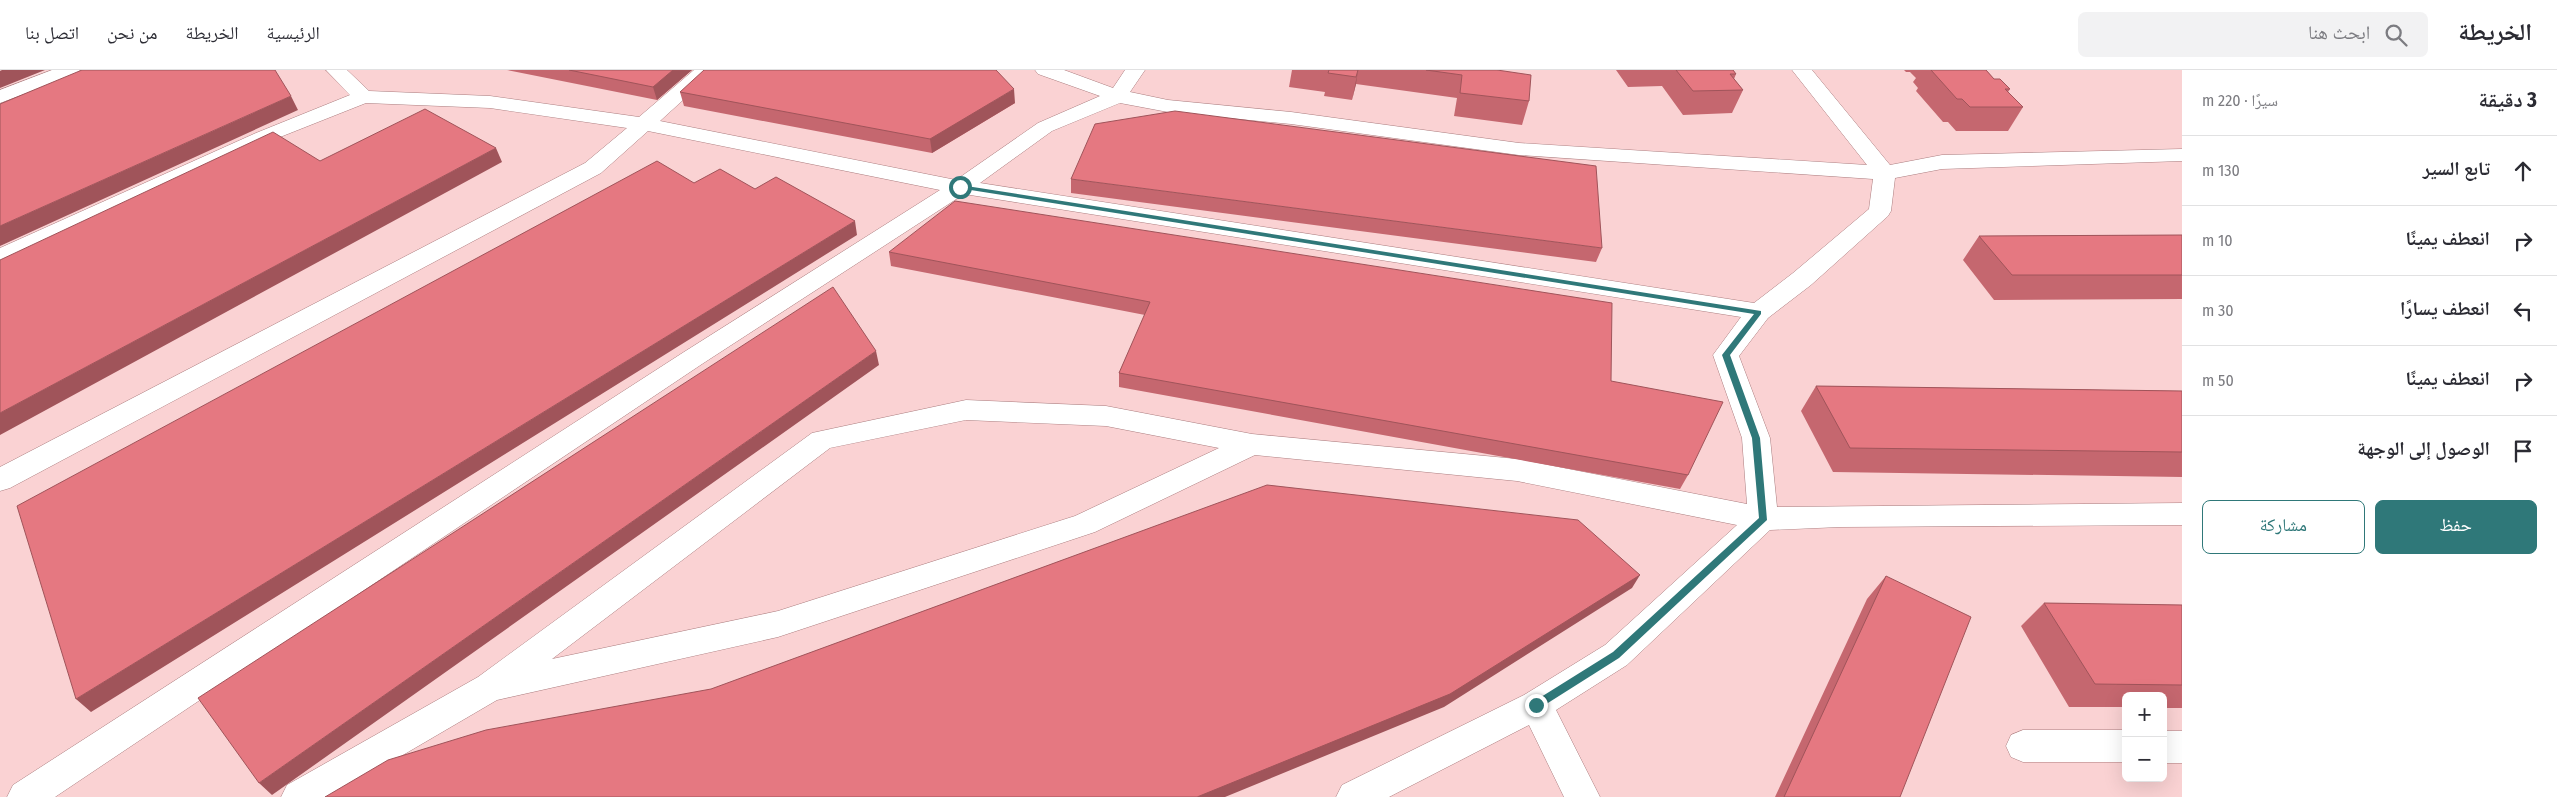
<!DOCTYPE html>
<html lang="ar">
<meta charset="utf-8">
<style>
:root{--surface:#fff;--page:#f2f2f3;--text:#2b2b33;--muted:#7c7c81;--line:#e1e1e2;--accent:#2f7879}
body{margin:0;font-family:"Fira Sans Condensed","Noto Naskh Arabic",sans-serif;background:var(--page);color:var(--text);direction:rtl}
.controls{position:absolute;right:15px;bottom:15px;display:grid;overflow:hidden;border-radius:8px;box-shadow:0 5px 20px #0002}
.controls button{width:45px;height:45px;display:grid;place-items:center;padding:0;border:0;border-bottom:1px solid var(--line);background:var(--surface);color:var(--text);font:25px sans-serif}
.stop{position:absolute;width:15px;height:15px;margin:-11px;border:4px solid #2f7879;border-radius:50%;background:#fff}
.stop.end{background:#2f7879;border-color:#fff;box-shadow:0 1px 5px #0008}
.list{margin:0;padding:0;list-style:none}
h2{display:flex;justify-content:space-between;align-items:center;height:65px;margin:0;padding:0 20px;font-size:21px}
h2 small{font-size:16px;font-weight:400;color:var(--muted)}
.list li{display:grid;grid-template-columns:32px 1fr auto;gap:15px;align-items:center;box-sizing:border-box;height:70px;padding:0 20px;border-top:1px solid var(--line)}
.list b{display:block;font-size:19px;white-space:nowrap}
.list em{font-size:16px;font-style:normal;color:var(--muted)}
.actions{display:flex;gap:10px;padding:15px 20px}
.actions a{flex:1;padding:11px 0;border:1px solid var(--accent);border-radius:8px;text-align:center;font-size:18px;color:var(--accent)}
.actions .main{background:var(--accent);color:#fff}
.icon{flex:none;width:28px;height:28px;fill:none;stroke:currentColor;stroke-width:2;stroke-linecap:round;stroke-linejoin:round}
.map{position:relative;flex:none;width:2182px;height:727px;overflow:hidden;direction:ltr}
header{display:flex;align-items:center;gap:30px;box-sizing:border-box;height:70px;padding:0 25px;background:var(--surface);border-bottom:1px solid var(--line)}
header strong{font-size:24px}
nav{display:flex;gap:28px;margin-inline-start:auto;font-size:18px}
.search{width:350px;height:45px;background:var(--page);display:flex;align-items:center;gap:12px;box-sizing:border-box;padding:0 18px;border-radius:8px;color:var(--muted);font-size:19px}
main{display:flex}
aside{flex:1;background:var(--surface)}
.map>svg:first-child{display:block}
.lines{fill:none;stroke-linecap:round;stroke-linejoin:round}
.minor-casing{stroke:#ab7d7f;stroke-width:1}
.minor{fill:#fff;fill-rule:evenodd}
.wall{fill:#c5676f}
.shaded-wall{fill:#a0545a}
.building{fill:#e57881;stroke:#a0545a}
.route{fill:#2f7879}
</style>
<header>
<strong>الخريطة</strong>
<div class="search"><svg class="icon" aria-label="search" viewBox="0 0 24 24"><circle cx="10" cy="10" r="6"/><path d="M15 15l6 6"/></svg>ابحث هنا</div>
<nav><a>الرئيسية</a><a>الخريطة</a><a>من نحن</a><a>اتصل بنا</a></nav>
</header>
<main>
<aside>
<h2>3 دقيقة<small>سيرًا · 220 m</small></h2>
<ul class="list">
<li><svg class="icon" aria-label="ahead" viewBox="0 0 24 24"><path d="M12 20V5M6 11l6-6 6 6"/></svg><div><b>تابع السير</b></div><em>130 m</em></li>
<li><svg class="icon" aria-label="right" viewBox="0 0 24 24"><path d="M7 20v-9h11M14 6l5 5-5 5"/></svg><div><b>انعطف يمينًا</b></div><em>10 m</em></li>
<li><svg class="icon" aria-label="left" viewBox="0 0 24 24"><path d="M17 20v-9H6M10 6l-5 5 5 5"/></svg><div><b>انعطف يسارًا</b></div><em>30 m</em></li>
<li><svg class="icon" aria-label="right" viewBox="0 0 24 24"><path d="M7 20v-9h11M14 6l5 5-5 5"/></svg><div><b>انعطف يمينًا</b></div><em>50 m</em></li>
<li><svg class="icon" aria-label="arrive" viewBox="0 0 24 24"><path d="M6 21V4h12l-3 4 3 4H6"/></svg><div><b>الوصول إلى الوجهة</b></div></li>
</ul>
<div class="actions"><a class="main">حفظ</a><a>مشاركة</a></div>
</aside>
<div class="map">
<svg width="2182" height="727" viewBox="0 0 2182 727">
<rect width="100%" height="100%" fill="#fad2d3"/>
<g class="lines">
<defs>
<path id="minor" d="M52,0H80L77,4L0,33V20Z
M326,0H347L369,21L490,26L639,47L694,0H716L660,51L956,110L1038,53L1100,26L1038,4L1035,0H1064L1113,18L1125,0H1145L1130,22L1168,30L1291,42L1519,73L1867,95L1792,0H1812L1890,95L1942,85L2182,79V91L1942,99L1895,108L1891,141L1888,146L1811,215L1768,248L1739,286L1770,368L1777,437L2182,433V455L1840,457L1770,460L1627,595L1556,640L1600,727H1564L1529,655L1389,727H1336L1342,715L1524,625L1605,575L1737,455L1517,411L1255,385L1095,462L778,567L497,630L331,727H281L287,715L478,607L812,363L966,330L1106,336L1252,364L1517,389L1747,434L1742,368L1713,285L1741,247L964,124L702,294L55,727H7L13,715L684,282L940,120L648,61L601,103L10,418L0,421V397L585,93L627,58L490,38L366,33L270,71L0,194V178L256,63L350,25ZM1120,33L1168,42L1291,54L1519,85L1873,109L1869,139L1793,203L1754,233L980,113L1052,61ZM966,350L1106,356L1219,378L1075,446L778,541L552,589L830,378Z
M2023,660H2126V692H2023L2011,687L2006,676L2011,665Z
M2163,661H2182V693H2163Z"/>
</defs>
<!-- minor casing -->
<use href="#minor" class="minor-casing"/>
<!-- minor -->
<use href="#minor" class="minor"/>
</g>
<!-- wall -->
<path class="wall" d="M507,0H692L657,30Z
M1292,0H1497L1529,31L1522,55L1454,46L1457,28L1356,14L1352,30L1324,26L1325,22L1289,17Z
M1616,0H1733L1736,4L1734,9L1743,20L1732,43L1683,45L1662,16L1628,17Z
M1904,0H1986L1994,9L2010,19L2008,22L2023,37L2008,61H1956L1948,52H1943L1916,21L1918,18L1913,12L1916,8L1910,2H1906Z
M680,22L1015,33L932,83L684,36Z
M1071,109L1602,178L1596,192L1071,123Z
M2182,165V229L1994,230L1963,190L1979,166Z
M889,182L1611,311L1688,405L1680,419L1119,317V303L1145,245L891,196Z
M1816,316L2182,321V407L1833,402L1801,341Z
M1886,506L1900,727H1775L1867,529Z
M2044,533L2182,535V638H2163V626H2126V637H2069L2021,556Z"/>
<!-- shaded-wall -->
<path class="shaded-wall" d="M2,0H45L0,18V1Z
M673,0H692L657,30L653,17Z
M1358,0L1356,14L1352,30Z
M1014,19L1015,33L932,83L930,69Z
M291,26L298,40L0,176V156Z
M496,78L502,92L0,365V343Z
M855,151L857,165L91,642L76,629Z
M876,281L879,295L272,725L259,713Z
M1640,505L1632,518L1444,637L1225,727H1197Z"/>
<!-- building -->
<path class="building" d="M82,0H275L291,26L0,156V34Z
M569,0H673L653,17Z
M704,0H996L1014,19L930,69L680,22Z
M1329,0H1358L1356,7L1328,3Z
M1426,0H1497L1531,5L1529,31L1460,23L1462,5Z
M1676,0H1733L1736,4H1730L1743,20L1693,21Z
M1931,0H1986L1994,9H2000L2010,19H2005L2023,37H1970L1962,29H1957Z
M425,39L496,78L0,343V190L273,62L320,91Z
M1175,41L1596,96L1602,178L1071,109L1095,54Z
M657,91L694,113L720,99L755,119L776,107L855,151L76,629L17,436Z
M955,131L1612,233L1611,311L1723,332L1688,405L1119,303L1150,232L889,182Z
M2182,165V205H2012L1979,166Z
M833,217L876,281L259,713L198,628Z
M1816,316L2182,321V382L1850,378Z
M1267,415L1578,450L1640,505L1450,624L1197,727H325L388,690L486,660L711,619Z
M1886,506L1971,547L1900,727H1784Z
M2044,533L2182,535V615L2095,614Z"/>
<!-- route -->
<path class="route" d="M960,115L1761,241V244L1730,285L1760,368L1767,450L1619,588L1540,638H1533V632L1613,582L1759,448L1752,368L1722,285L1754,244L958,118Z"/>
</svg>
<div class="controls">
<button>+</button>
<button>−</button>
</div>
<div class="stop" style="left:960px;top:117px"></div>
<div class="stop end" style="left:1536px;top:635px"></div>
</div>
</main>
